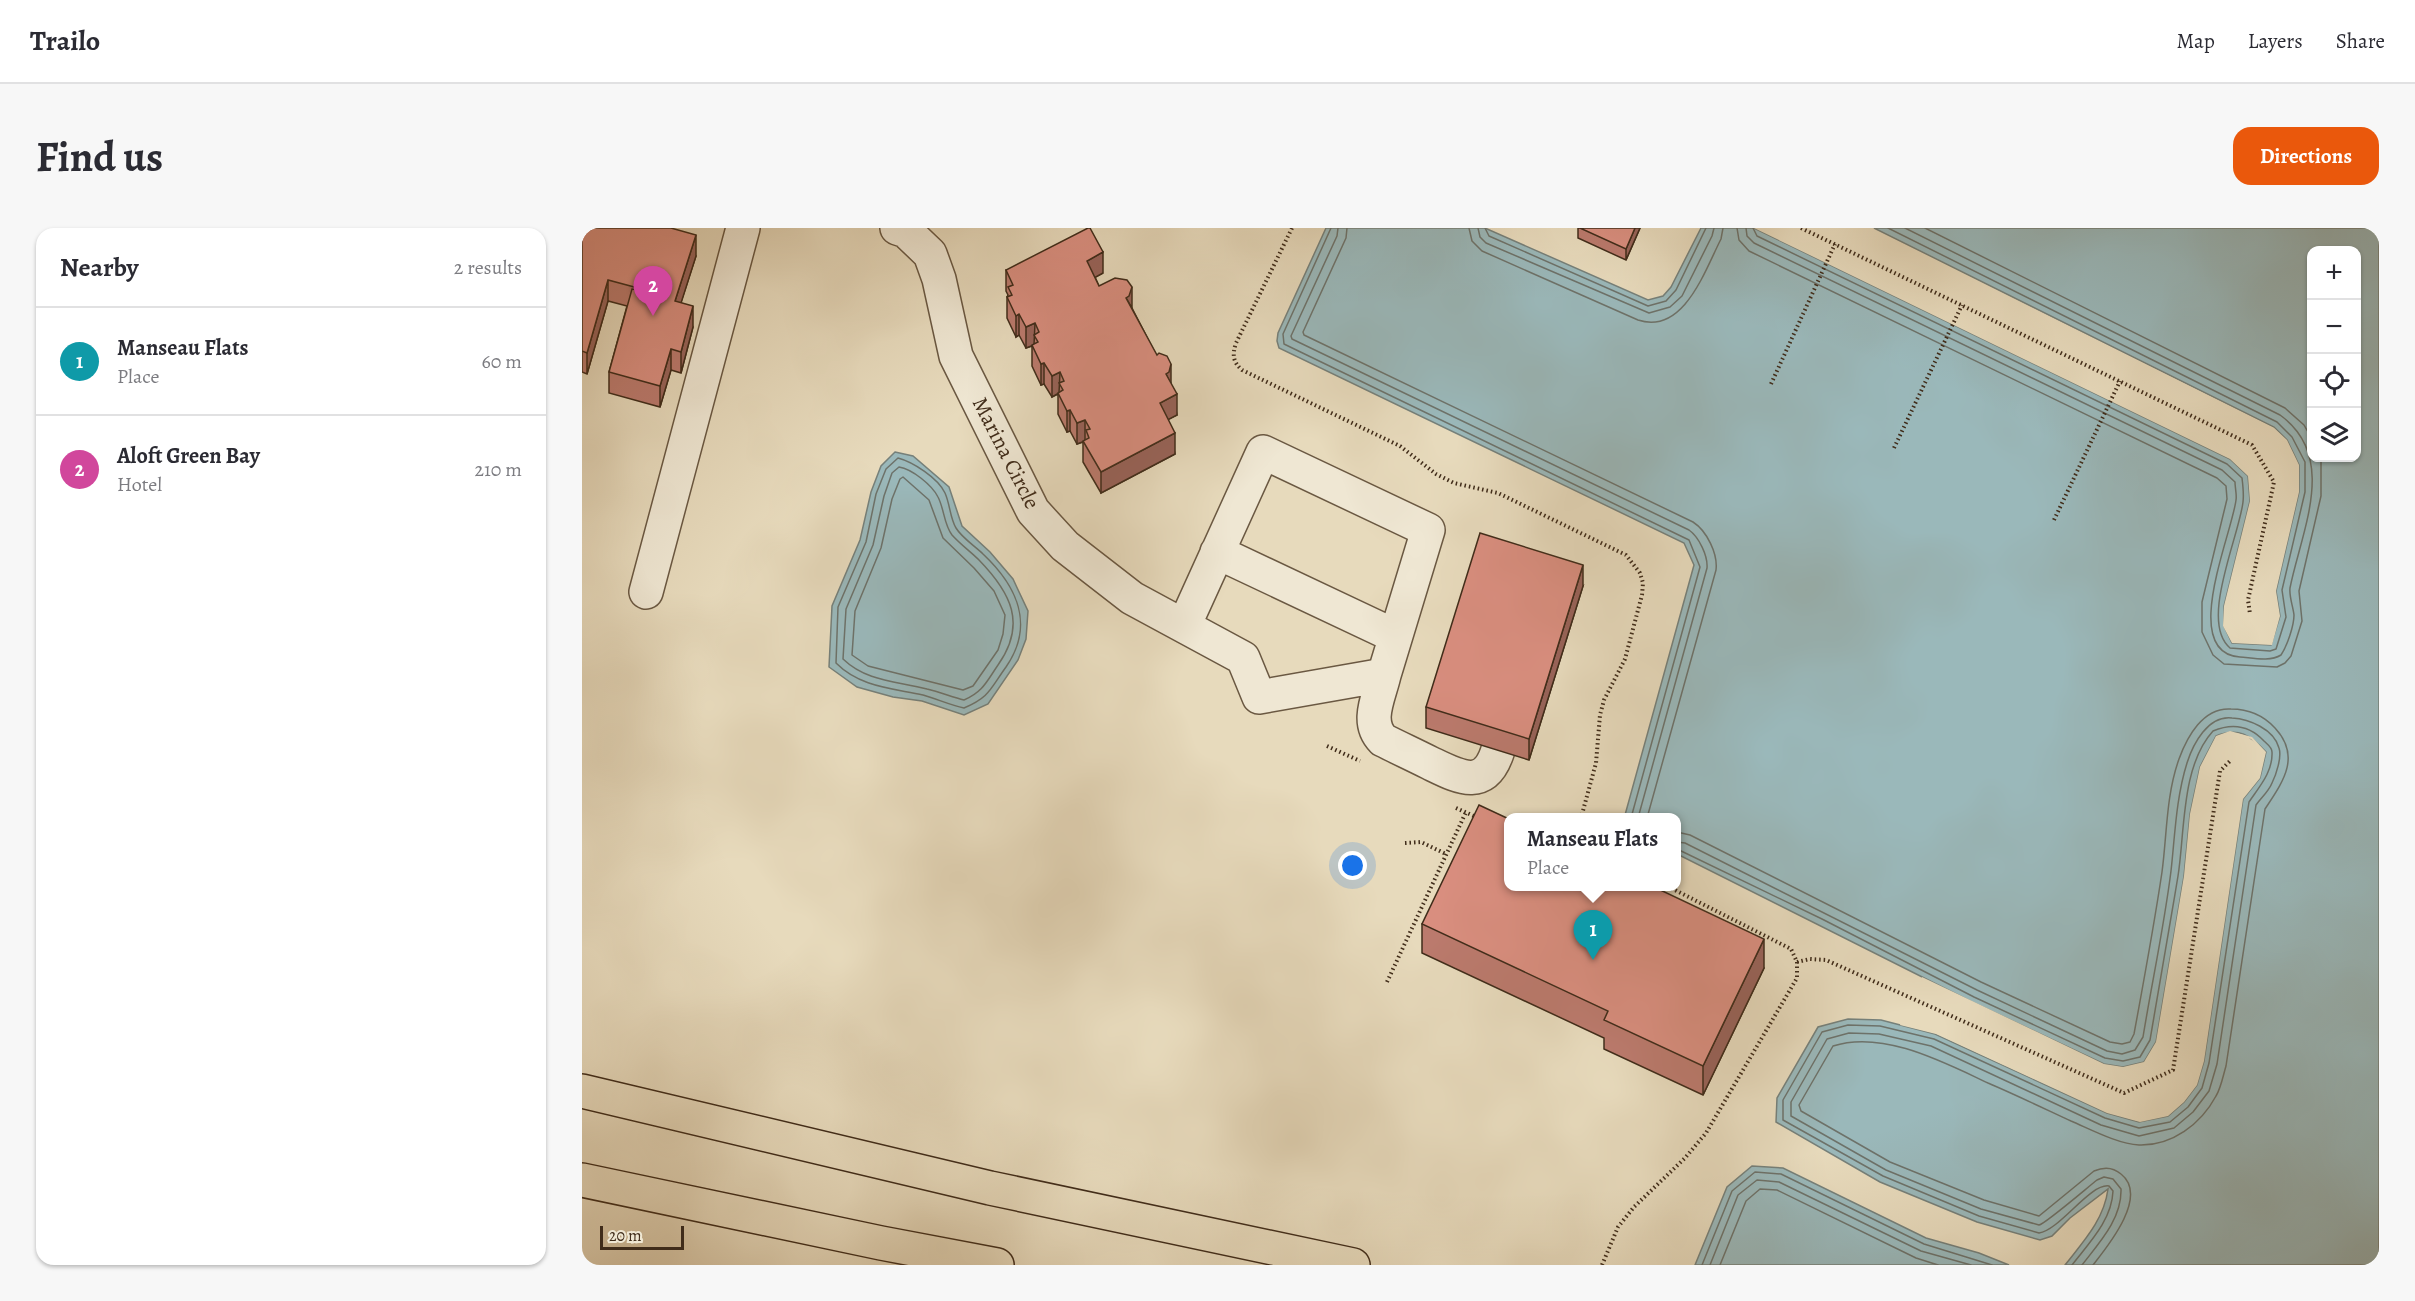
<!DOCTYPE html>
<meta charset="utf-8">
<style>
:root{--surface:#fff;--page:#f7f7f7;--text:#2b2b33;--muted:#7c7c81;--line:#e1e1e2;--accent:#ea580c}
body{margin:0;font-family:Alegreya,serif;background:var(--page);color:var(--text)}
.controls{position:absolute;right:18px;top:18px;display:grid;overflow:hidden;border-radius:12px;box-shadow:0 2px 4px #0004}
.controls button{width:54px;height:54px;display:grid;place-items:center;padding:0;border:0;border-bottom:2px solid var(--line);background:var(--surface);color:var(--text);font:30px sans-serif}
.scale{position:absolute;left:18px;bottom:15px;width:84px;box-sizing:border-box;padding-left:6px;border:3px solid #402c1a;border-top:0;font-size:16px;line-height:21px;white-space:nowrap;color:#402c1a;-webkit-text-stroke:4px #efe7d3;paint-order:stroke}
.you{position:absolute;left:771px;top:638px;width:21px;height:21px;margin:-15px;border:4px solid #fff;border-radius:50%;background:#1a73e8;box-shadow:0 0 0 9px #1a73e833}
.badge{display:grid;place-items:center;width:39px;height:39px;border-radius:50%;background:var(--accent);color:#fff;font-size:20px;font-weight:700}
.pin{position:absolute;translate:-50% -50px;filter:drop-shadow(0 2px 3px #0008)}
.pin::after{content:'';position:absolute;top:32px;width:21px;height:18px;background:inherit;clip-path:polygon(0 0,100% 0,50% 100%)}
.popup{position:absolute;left:922px;top:585px;width:177px;height:78px;box-sizing:border-box;display:grid;place-content:center;border-radius:12px;background:var(--surface);filter:drop-shadow(0 2px 4px #0005);font-size:20px;white-space:nowrap;color:var(--muted)}
.popup b{font-size:22px;color:var(--text)}
.popup::after{content:'';position:absolute;left:50%;top:100%;margin-left:-12px;border:12px solid transparent;border-top-color:var(--surface)}
.list{margin:0;padding:0;list-style:none}
h2{display:flex;justify-content:space-between;align-items:center;height:78px;margin:0;padding:0 24px;font-size:26px}
h2 small{font-size:20px;font-weight:400;color:var(--muted)}
.list li{display:grid;grid-template-columns:39px 1fr auto;gap:18px;align-items:center;box-sizing:border-box;height:108px;padding:0 24px;border-top:2px solid var(--line)}
.list b{display:block;font-size:22px;white-space:nowrap}
.list p{margin:0;font-size:20px;white-space:nowrap;color:var(--muted)}
.list em{font-size:20px;font-style:normal;color:var(--muted)}
.icon{flex:none;width:33px;height:33px;fill:none;stroke:currentColor;stroke-width:2;stroke-linecap:round;stroke-linejoin:round}
.map{position:relative;flex:none;width:1797px;height:1037px;overflow:hidden;border-radius:18px}
header{display:flex;align-items:center;gap:36px;box-sizing:border-box;height:84px;padding:0 30px;background:var(--surface);border-bottom:2px solid var(--line)}
header strong{font-size:28px}
nav{display:flex;gap:33px;margin-inline-start:auto;font-size:21px}
.intro{display:flex;align-items:center;justify-content:space-between;box-sizing:border-box;height:144px;padding:0 36px}
h1{margin:0;font-size:42px}
.button{padding:15px 27px;border-radius:18px;background:var(--accent);color:#fff;font-size:21px;font-weight:700}
main{display:flex;gap:36px;padding:0 36px}
aside{flex:1;background:var(--surface);border-radius:18px;box-shadow:0 2px 4px #0004}
.map>svg:first-child{display:block}
.water{fill:#9ab8ba;stroke:#76807a;stroke-width:1.5;fill-rule:evenodd}
.pier{fill:#e7dabc}
.lines{fill:none;stroke-linecap:round;stroke-linejoin:round}
.shore{stroke:#6d726a;stroke-width:1.5}
.minor-casing{stroke:#6a5842;stroke-width:36}
.highway-casing{stroke:#402c1a;stroke-width:36}
.path{stroke:#402c1a;stroke-width:4;stroke-dasharray:1.5 3;stroke-linecap:butt}
.minor{stroke:#efe7d3;stroke-width:33}
.highway{stroke:#e7dabc;stroke-width:33}
.wall{fill:#bb7a6d;stroke:#402c1a;stroke-width:1.5}
.shaded-wall{fill:#986359;stroke:#402c1a;stroke-width:1.5}
.building{fill:#d98e7f;stroke:#402c1a;stroke-width:1.5}
.labels{text-anchor:middle;dominant-baseline:central;stroke-width:4.5;stroke-linejoin:round;paint-order:stroke}
.street-label{font-size:22px;fill:#402c1a;stroke:#efe7d3}
</style>
<header>
<strong>Trailo</strong>
<nav><a>Map</a><a>Layers</a><a>Share</a></nav>
</header>
<div class="intro"><h1>Find us</h1><a class="button">Directions</a></div>
<main>
<aside>
<h2>Nearby<small>2 results</small></h2>
<ul class="list">
<li><span class="badge" style="background:#0f9aa8">1</span><div><b>Manseau Flats</b><p>Place</p></div><em>60 m</em></li>
<li><span class="badge" style="background:#d1479c">2</span><div><b>Aloft Green Bay</b><p>Hotel</p></div><em>210 m</em></li>
</ul>
</aside>
<div class="map">
<svg width="1797" height="1037" viewBox="0 0 1797 1037">
<rect width="100%" height="100%" fill="#e7dabc"/>
<filter id="stains"><feTurbulence type="fractalNoise" baseFrequency=".00333" numOctaves="4"/><feColorMatrix values="0 0 0 0 .2 0 0 0 0 .09 0 0 0 0 .02 0 0 0 .5 -.17"/></filter>
<radialGradient id="worn" r=".72"><stop offset=".6" stop-color="#630" stop-opacity="0"/><stop offset="1" stop-color="#630" stop-opacity=".3"/></radialGradient>
<!-- water -->
<path class="water" d="M744,0H903L1066,72L1081,68L1089,59L1119,0H1172L1648,231L1666,248L1668,273L1642,378V398L1650,415L1689,417L1698,388L1694,363L1717,264V237L1705,212L1692,199L1292,0H1797V1037H1483C1501,1014 1522,992 1526,961L1488,990L1470,1008L1458,1012L1395,994L1298,954L1194,894L1195,870L1236,799L1266,791L1299,792L1353,806L1525,885L1557,894L1586,888L1602,874L1615,857L1622,833L1661,571L1678,550L1684,524C1668,507 1657,499 1634,508L1618,539L1608,586L1602,648L1574,814L1562,834L1541,839L1522,836L1390,774L1095,626V590L1044,589L1043,587L1112,337L1102,315L697,120L695,113L696,105ZM1730,22H1774V230H1730Z
M313,224L331,228L367,259L380,298L408,324L431,351L446,383L444,411L436,432L406,476L382,487L340,473L311,469L275,459L247,439L250,378L278,312L289,264L299,238Z
M1170,938L1201,940L1344,1010L1397,1025L1427,1037H1113L1145,959Z"/>
<!-- pier -->
<path class="pier" d="M1172,0H1179L1650,228L1669,246L1671,273L1645,378V397L1652,412L1687,414L1695,388L1691,362L1714,264V237L1702,214L1691,202L1289,0L1692,200L1705,212L1717,237V264L1694,363L1698,388L1690,417L1650,415L1641,398L1642,378L1668,273L1666,248L1648,231Z
M1648,503L1670,509L1684,524L1678,550L1661,571L1622,833L1615,857L1602,874L1586,888L1558,894L1525,885L1354,806L1318,797L1319,794L1354,803L1526,882L1558,891L1584,886L1600,872L1612,856L1619,833L1658,570L1675,549L1681,525L1669,511L1648,506L1636,511L1621,540L1611,587L1605,648L1577,815L1564,837L1541,842L1521,838L1339,752L1340,749L1522,836L1541,839L1562,834L1574,814L1602,648L1608,586L1618,539L1634,508Z"/>
<g class="lines">
<!-- shore -->
<path class="shore" d="M749,0L701,106L702,116L1107,312L1118,339L1049,590
M756,0L755,8L709,108L710,111L1107,302C1117,309 1126,328 1125,340L1056,590
M765,0L764,10L721,104L722,107L1111,294C1125,303 1136,326 1134,342L1065,590
M887,0L890,13L900,23L1056,92C1102,107 1123,42 1139,11L1141,0
M896,0L898,9L904,15L1067,85L1088,79L1100,68L1130,8L1132,0
M903,0L907,8L1066,78L1084,73L1094,62L1124,0
M1155,0L1157,12L1167,23L1635,250L1644,258L1645,271L1620,374V404L1631,427L1642,436L1695,439L1703,435L1709,428L1720,393L1717,363L1739,268V230
M1164,0L1165,8L1172,15L1640,242L1653,254C1653,260 1655,267 1654,272C1650,306 1597,425 1658,429C1671,430 1688,434 1699,427C1705,418 1712,398 1712,387C1711,378 1707,369 1708,360C1719,304 1757,229 1698,187L1323,0
M1171,0L1175,8L1645,236L1660,250C1661,258 1662,266 1661,274C1657,309 1617,394 1648,420L1688,423L1694,421L1704,389L1700,362L1723,264V234L1710,209L1695,194L1306,0
M1343,0L1703,180L1722,197L1730,211
M316,230C331,234 356,250 363,265C368,276 368,290 374,300C380,310 393,318 401,326C435,358 453,397 424,439C408,461 408,469 382,480C368,477 355,471 341,467C309,460 278,459 254,435L256,379L284,314L294,266L304,241Z
M317,239C330,241 350,257 356,269C362,280 362,297 370,307C378,316 389,324 397,332C429,365 445,396 416,437C405,453 401,464 382,472C370,469 358,464 345,461C315,453 285,454 261,431L264,381L291,317L302,268L310,245Z
M321,249L347,272L361,310L392,340L412,363L423,387L421,406L416,422L391,458L381,462L286,438L270,427L273,383L299,320L310,271L318,251Z
M1095,604L1108,607L1399,754L1528,814L1540,816L1548,814L1552,806C1562,752 1572,698 1580,644C1585,607 1584,567 1597,531C1605,509 1621,479 1649,481C1666,481 1682,488 1693,500C1720,529 1700,555 1683,581L1644,838C1641,848 1639,860 1634,868C1619,896 1590,918 1557,917C1536,916 1508,901 1489,893C1461,880 1434,867 1406,855C1361,834 1301,802 1251,818L1217,877L1219,883L1308,934L1402,972L1457,988L1512,943C1521,939 1531,939 1539,946C1567,968 1526,1018 1511,1037
M1095,614L1103,615L1395,762L1525,823L1540,826L1553,822L1561,809C1570,754 1582,699 1589,643C1593,607 1594,570 1605,535C1611,516 1626,487 1650,490C1667,491 1692,501 1697,520C1700,529 1694,547 1690,555C1687,563 1679,570 1674,577L1635,836L1627,863L1611,884L1592,900L1557,908L1519,897L1349,818L1297,806L1267,805L1245,811L1209,874V888L1304,942L1399,981L1457,997C1463,996 1506,959 1515,952L1522,949L1531,951L1539,961C1540,991 1517,1015 1500,1037
M1095,621L1240,691L1392,769L1523,830L1541,833L1558,829L1568,812C1577,758 1587,703 1596,648C1603,604 1599,538 1631,503C1650,495 1668,498 1682,513C1685,516 1690,519 1690,524C1691,544 1677,559 1667,574L1627,835L1620,860L1606,879L1588,894L1557,900L1523,890L1352,811L1298,798L1266,797L1240,804L1201,872V892L1301,948L1397,988L1457,1005C1478,1002 1508,955 1527,958L1531,963C1530,992 1507,1015 1490,1037
M1120,1037L1150,963L1173,944L1199,946L1342,1016L1410,1037
M1128,1037L1156,967L1175,952L1197,954L1339,1023L1389,1037
M1138,1037L1164,973L1178,961L1195,962L1334,1030L1356,1037"/>
<defs>
<path id="minor" d="M315,0L324,3L348,26L357,51L374,128L451,283L483,318L550,370L661,430L677,469L802,447L846,302L681,224L602,398
M635,324L813,408
M64,364L161,0
M802,447C797,469 783,494 801,512C817,520 832,527 848,535C877,549 903,564 916,522"/>
<path id="highway" d="M0,863L408,960L771,1037
M0,952L299,1015L415,1037"/>
</defs>
<!-- minor casing -->
<use href="#minor" class="minor-casing"/>
<!-- highway casing -->
<use href="#highway" class="highway-casing"/>
<!-- path -->
<path class="path" d="M710,0L654,115C650,127 651,134 660,142L818,218L854,246L872,255L916,265L1044,327L1058,345L1061,355L1060,367L1043,431L1022,472L1018,487L1014,535L999,590
M1219,0L1670,217L1692,254L1666,372L1668,386
M1189,156L1253,16
M1312,220L1380,77
M1472,292L1538,153
M745,518L778,533
M874,580L894,589
M823,615L839,614L864,626
M1215,734L1228,731L1244,732L1542,865L1591,842L1638,543L1648,533
M805,754L884,584
M1020,1037L1036,999L1052,979L1103,930L1124,905L1215,750V734L1209,721L1085,658"/>
<!-- minor -->
<use href="#minor" class="minor"/>
<!-- highway -->
<use href="#highway" class="highway"/>
</g>
<!-- wall -->
<path class="wall" d="M0,0L114,28L99,74L111,99L99,145L89,142L78,179L27,165V144L45,78L26,73L5,146L0,144Z
M996,0H1058L1044,32L996,10Z
M424,42L521,45L513,49L517,58L550,80L589,156L595,187L586,191L593,226L519,265L501,234V214L495,216L488,203L485,204L476,186V166L470,169L462,156L459,157L450,138V118L444,120L437,107L434,109L425,90V69L426,67L424,63Z
M1001,358L947,532L844,500V479Z
M840,696L1182,740L1121,867L1022,821V810L840,725Z"/>
<!-- shaded-wall -->
<path class="shaded-wall" d="M1053,0H1058L1044,32V21Z
M114,7V28L93,94V73Z
M521,24V45L505,54V33Z
M26,52V73L5,146V125Z
M550,59V80L544,70Z
M111,78V99L99,145V124Z
M437,86V107L434,109V88Z
M453,95L452,117L444,120V99Z
M89,121V142L78,179V158Z
M462,135V156L459,157V136Z
M589,136V157L584,146Z
M478,144L477,165L470,169V148Z
M595,166V187L578,196V175Z
M488,182V203L485,204V183Z
M503,192V213L495,216V195Z
M593,205V226L519,265V244Z
M1001,337V358L947,532V511Z
M1182,711V740L1121,867V838Z"/>
<!-- building -->
<path class="building" d="M0,0H89L114,7L93,73L111,78L99,124L89,121L78,158L27,144L50,61L55,62L56,60L26,52L5,125L0,123V124Z
M506,0H508L521,24L505,33L517,58L533,50L545,52L550,59L547,68L544,70L575,127L577,125L585,128L589,136L587,144L584,146L595,166L578,175L593,205L519,244L501,213L507,210L504,202L508,201L503,192L495,195L488,182L485,183L476,165L481,162L477,155L482,153L478,144L470,148L462,135L459,136L450,117L456,114L452,107L457,104L453,95L444,99L437,86L434,88L425,69L430,67L426,59L431,57L424,42Z
M998,0H1053L1044,21Z
M898,305L1001,337L947,511L844,479Z
M897,577L927,591V658H1070L1182,711L1121,838L1022,792L1026,783L840,696Z"/>
<g class="labels">
<!-- street labels -->
<g class="street-label">
<text transform="translate(424 225) rotate(63)">Marina Circle</text>
</g>
</g>
<rect width="100%" height="100%" filter="url(#stains)"/>
<rect width="100%" height="100%" fill="url(#worn)"/>
</svg>
<div class="controls">
<button>+</button>
<button>−</button>
<button><svg class="icon" aria-label="locate" viewBox="0 0 24 24"><circle cx="12" cy="12" r="6"/><path d="M12 2v4M12 18v4M2 12h4M18 12h4"/></svg></button>
<button><svg class="icon" aria-label="layers" viewBox="0 0 24 24"><path d="M12 4l9 5-9 5-9-5zM3 14l9 5 9-5"/></svg></button>
</div>
<div class="scale">20 m</div>
<div class="you"></div>
<div class="pin badge" style="left:1011px;top:732px;background:#0f9aa8">1</div>
<div class="popup"><b>Manseau Flats</b>Place</div>
<div class="pin badge" style="left:71px;top:88px;background:#d1479c">2</div>
</div>
</main>
